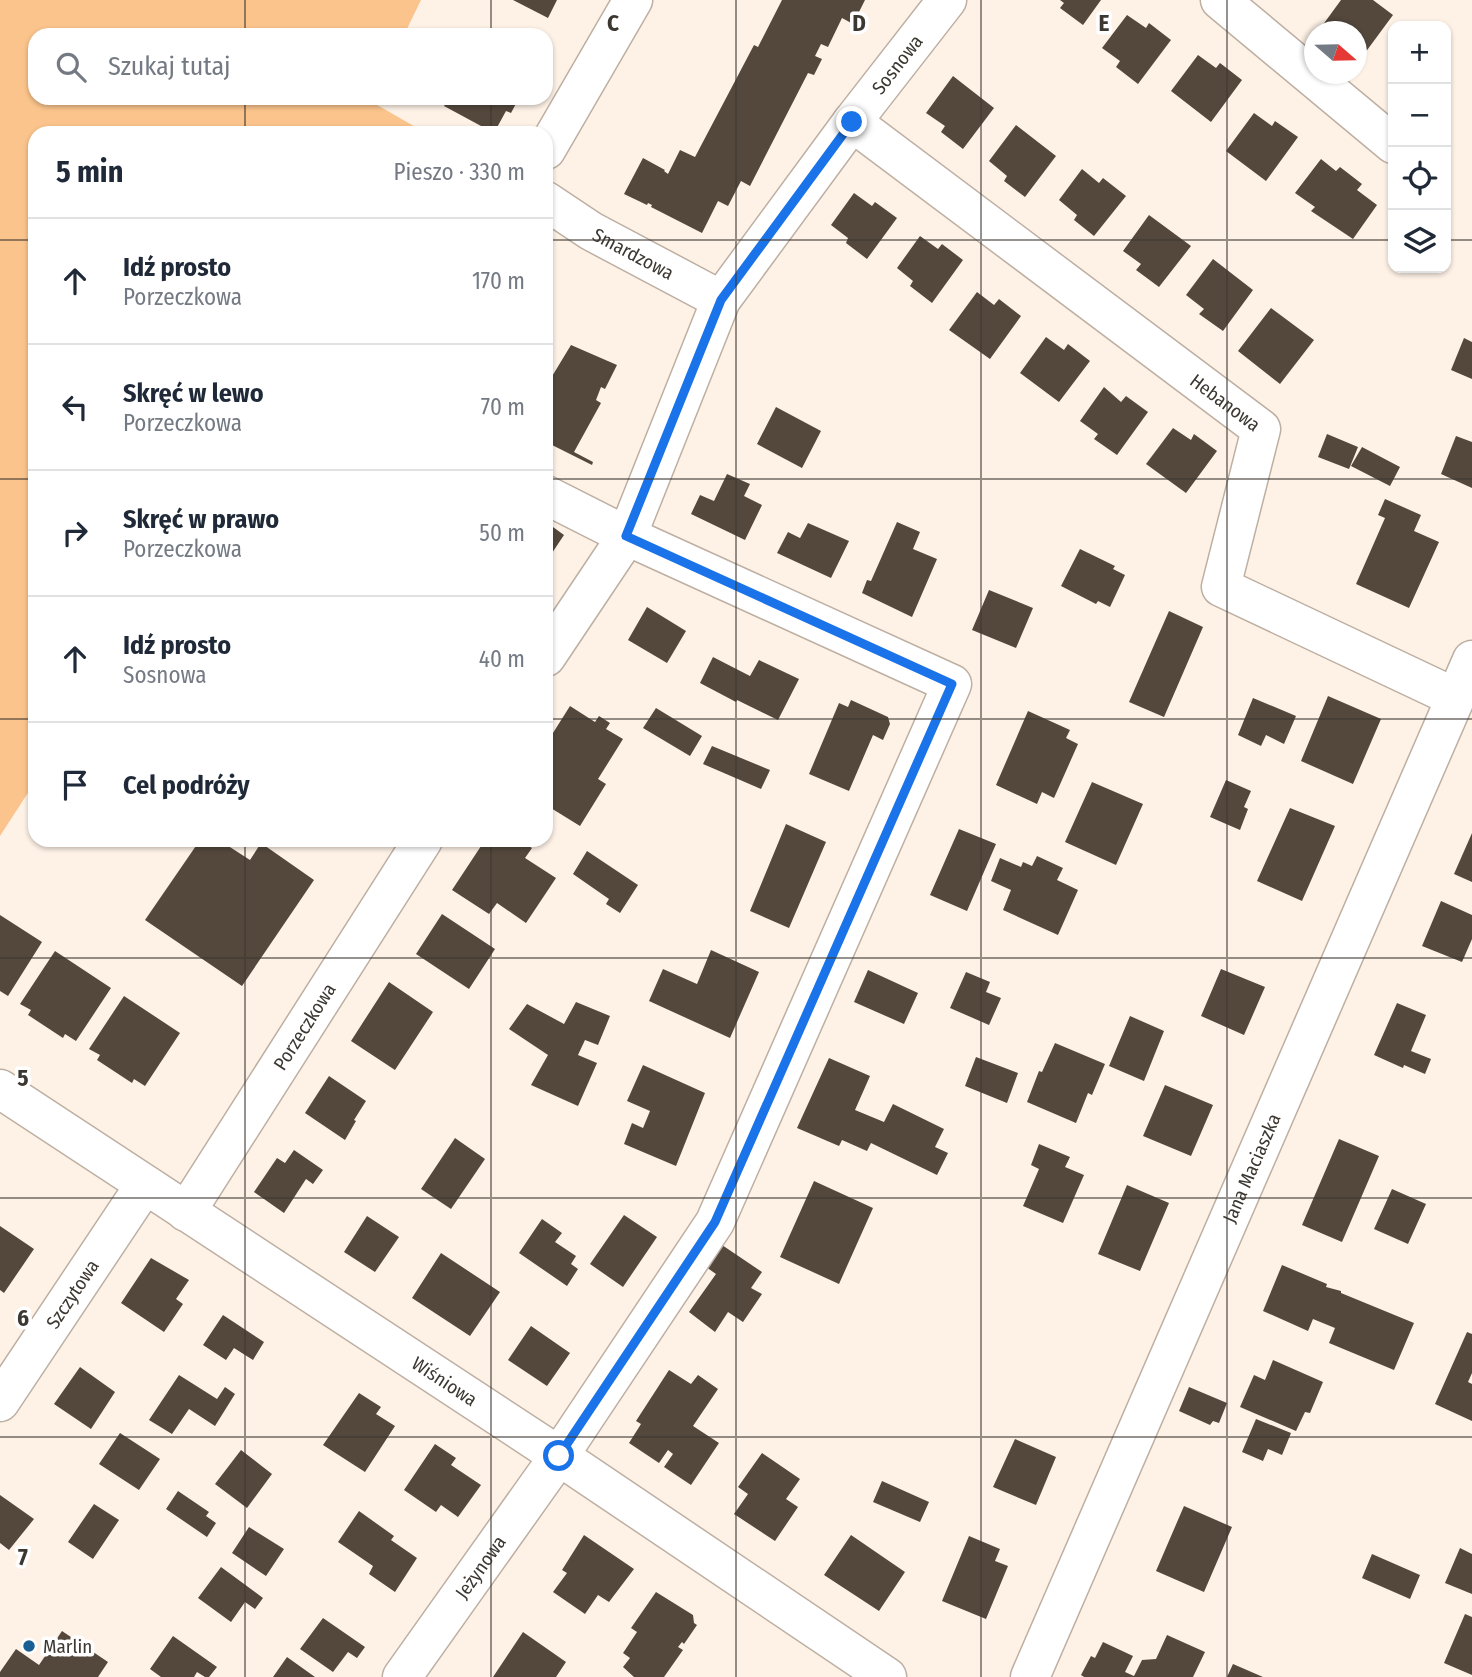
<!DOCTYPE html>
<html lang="pl">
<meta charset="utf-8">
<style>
:root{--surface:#fff;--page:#f6f6f7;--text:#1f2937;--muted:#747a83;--line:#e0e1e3}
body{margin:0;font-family:"Fira Sans Condensed",sans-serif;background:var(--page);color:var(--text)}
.controls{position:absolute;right:21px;top:21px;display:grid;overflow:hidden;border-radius:14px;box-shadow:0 2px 5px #0004}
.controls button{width:63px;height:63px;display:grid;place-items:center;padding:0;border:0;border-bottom:2px solid var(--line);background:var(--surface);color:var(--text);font:35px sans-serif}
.compass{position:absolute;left:1304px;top:21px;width:63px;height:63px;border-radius:50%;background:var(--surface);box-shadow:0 2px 5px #0004;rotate:110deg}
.stop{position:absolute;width:21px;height:21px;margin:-16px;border:5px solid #1a73e8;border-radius:50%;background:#fff}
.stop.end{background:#1a73e8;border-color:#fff;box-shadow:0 2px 7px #0008}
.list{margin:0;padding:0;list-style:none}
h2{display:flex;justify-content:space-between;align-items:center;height:91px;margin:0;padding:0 28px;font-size:30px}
h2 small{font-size:23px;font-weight:400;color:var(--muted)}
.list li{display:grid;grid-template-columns:46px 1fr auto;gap:21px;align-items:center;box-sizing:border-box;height:126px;padding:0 28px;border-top:2px solid var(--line)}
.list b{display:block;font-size:26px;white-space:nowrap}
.list p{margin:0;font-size:23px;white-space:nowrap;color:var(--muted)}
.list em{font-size:23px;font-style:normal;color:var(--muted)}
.icon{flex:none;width:38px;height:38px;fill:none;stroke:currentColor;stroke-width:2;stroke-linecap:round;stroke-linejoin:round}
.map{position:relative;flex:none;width:1472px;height:1677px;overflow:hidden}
.search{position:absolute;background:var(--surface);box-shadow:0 2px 5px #0004;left:28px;top:28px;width:525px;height:77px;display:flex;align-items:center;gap:18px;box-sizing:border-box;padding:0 24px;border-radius:21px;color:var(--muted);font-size:26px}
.panel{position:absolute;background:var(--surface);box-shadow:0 2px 5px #0004;left:28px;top:126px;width:525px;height:721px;border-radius:21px}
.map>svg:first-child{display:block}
.green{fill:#fbc48c}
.building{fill:#54483d}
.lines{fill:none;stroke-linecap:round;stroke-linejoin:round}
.minor-casing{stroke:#bdafa2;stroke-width:41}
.minor{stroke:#fff;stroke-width:38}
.route{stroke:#1a73e8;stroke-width:9}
.grid{fill:none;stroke:#3c3731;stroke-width:2;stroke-opacity:0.55}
.poi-dot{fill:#1a5e93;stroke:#fff;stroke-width:2.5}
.labels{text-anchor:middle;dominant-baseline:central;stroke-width:7;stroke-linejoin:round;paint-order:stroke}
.street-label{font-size:19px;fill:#3c3731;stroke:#fff}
.poi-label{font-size:19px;fill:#3c3731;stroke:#fff;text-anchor:start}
.grid-label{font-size:23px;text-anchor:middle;font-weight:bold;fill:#3c3731;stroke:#fff;stroke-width:7;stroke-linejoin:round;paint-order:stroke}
</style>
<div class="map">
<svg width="1472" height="1677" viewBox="0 0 1472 1677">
<rect width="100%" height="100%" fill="#fef2e7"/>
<!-- green -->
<path class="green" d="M0,0H421L404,35H35V98H373L372,102L426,133H35V782L0,836Z"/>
<!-- building -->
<path class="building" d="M513,0H557L548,18Z
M782,0H865L853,24L842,18L828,47L821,44L815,56L822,59L814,75L808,73L750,186L741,181L728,206L718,201L702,233L651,207L652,205L648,203L647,205L624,194L643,158L665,170L664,171L668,174L680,150L695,157L754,45L758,47Z
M1060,0H1101L1083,25L1060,8L1064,3Z
M1341,0H1373L1393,15L1362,57L1357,53V32H1328L1322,26Z
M1127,15L1146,28L1149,23L1171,40L1138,84L1116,67L1120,61L1102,48Z
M1198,55L1216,68L1220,63L1242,80L1211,122L1171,91Z
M953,76L994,108L963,149L941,132L945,126L926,113Z
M449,98H519L511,113L506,111L494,133L444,106Z
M1254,113L1272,126L1275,121L1298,137L1266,181L1226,151Z
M1016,125L1056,156L1025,197L1004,181L1007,176L989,161Z
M1321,159L1336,171L1340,167L1362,184L1357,190L1377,205L1353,239L1311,211L1315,207L1295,193Z
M1082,169L1099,183L1103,178L1126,196L1094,236L1074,220L1077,215L1059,200Z
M854,193L872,206L875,202L897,218L867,259L846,243L848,238L831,225Z
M1149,215L1191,246L1159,287L1136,270L1141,264L1123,251Z
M920,236L938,249L942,244L963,260L932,303L910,286L913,281L897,268Z
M1213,259L1253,290L1223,331L1199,314L1204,309L1186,295Z
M977,292L994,305L999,299L1021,316L990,359L949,330Z
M1271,308L1314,340L1280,384L1238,351Z
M1046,337L1064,350L1068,344L1090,361L1059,402L1020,373Z
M1464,338L1472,342V379L1451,370Z
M571,345L617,365L605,389L601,387L596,400L601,403L574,452L593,462L592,465L546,442V379L548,376L551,378Z
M1104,387L1121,402L1126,396L1148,412L1117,455L1094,439L1098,434L1080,421Z
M776,407L821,431L802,468L757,444Z
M1173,428L1191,440L1194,434L1217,451L1186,493L1146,464Z
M1327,434L1358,447L1349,469L1318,457Z
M1456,436L1472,442V488L1441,474Z
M1362,447L1400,467L1390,486L1351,466Z
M727,474L750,484L744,496L762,505L745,540L691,514L700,495L714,501Z
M1385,499L1421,515L1414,531L1439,542L1409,608L1356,584L1385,518L1378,515Z
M546,522L564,535L546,562Z
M897,522L920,532L913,549L937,559L912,617L862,593L867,580L871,581Z
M808,523L849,541L831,578L777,553L788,532L800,538Z
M1080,549L1115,566L1113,569L1125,575L1110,607L1098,601L1096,604L1061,586Z
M989,590L1033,608L1016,648L972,630Z
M647,607L686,631L667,663L628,640Z
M1169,611L1203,627L1164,717L1129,702Z
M713,657L750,676L759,660L799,679L778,720L737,700L736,702L700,683Z
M1328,696L1381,719L1353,784L1301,761Z
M1253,698L1296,716L1284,744L1266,735L1261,746L1238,735Z
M851,700L888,717L890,724L883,740L873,735L849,791L809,774L839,703L848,707Z
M570,706L595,722L599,716L610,723L606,729L623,739L598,779L606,784L580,826L546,805V744Z
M656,708L702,736L690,756L643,728Z
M1028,711L1070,730L1066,738L1078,744L1054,798L1042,792L1037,804L996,785Z
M712,746L770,770L761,789L703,764Z
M1226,780L1251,791L1244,807L1248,809L1240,830L1210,817Z
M1092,782L1143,804L1116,865L1065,842Z
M1290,808L1335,826L1302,901L1257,881Z
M786,824L826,842L789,928L750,911Z
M959,829L996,844L967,911L930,895Z
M1472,833V882L1454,874Z
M200,840H219L250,860L261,843L314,880L242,986L145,920Z
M485,840H519L532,848L525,858L556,878L526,923L497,903L489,914L452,890Z
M587,851L638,885L620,913L606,904L609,899L573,874Z
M1037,856L1063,868L1057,880L1078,890L1058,935L1003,910L1011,890L991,881L1000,858L1021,867L1023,862L1032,866Z
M1441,901L1472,915V939L1462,962L1422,946Z
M442,914L495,949L469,989L416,954Z
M0,915L42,942L8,996L0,991Z
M711,950L759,972L730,1038L649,1001L663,969L697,984Z
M55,951L111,988L76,1041L65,1034L63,1038L28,1015L31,1010L20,1004Z
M1221,969L1265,987L1244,1035L1201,1016Z
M868,970L918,993L904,1024L854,1002Z
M966,972L990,982L986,992L1001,998L989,1025L950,1008Z
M389,982L433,1012L395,1070L351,1041Z
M124,996L180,1033L145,1086L134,1079L132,1083L97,1060L100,1055L89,1049Z
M576,1002L610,1016L598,1045L585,1040L578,1055L597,1063L578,1106L531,1085L548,1055L509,1029L527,1004L564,1024Z
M1397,1003L1426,1015L1411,1051L1431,1059L1425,1074L1404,1065L1403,1068L1374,1055Z
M1130,1016L1164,1031L1144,1081L1109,1066Z
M1055,1043L1105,1064L1092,1095L1088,1093L1076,1123L1027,1102L1039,1071L1042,1072Z
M976,1057L1018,1073L1007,1103L965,1086Z
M829,1058L870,1076L855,1110L884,1122L893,1104L944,1129L935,1147L948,1153L937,1175L871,1143L867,1151L842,1140L839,1146L797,1128Z
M643,1065L705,1093L676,1166L624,1144L632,1123L643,1128L650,1111L627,1101Z
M329,1076L366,1101L354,1120L356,1121L345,1140L305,1113Z
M1165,1085L1213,1105L1191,1156L1143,1136Z
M455,1138L485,1159L451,1209L421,1189Z
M1339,1139L1379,1156L1342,1242L1302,1225Z
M1039,1144L1070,1157L1065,1167L1084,1175L1063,1223L1023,1206L1039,1169L1031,1165Z
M294,1150L323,1170L313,1184L306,1179L284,1213L254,1192L277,1158L285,1163Z
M814,1181L873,1208L839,1284L780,1257Z
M1127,1185L1169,1203L1140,1271L1098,1254Z
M1392,1189L1426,1204L1408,1244L1374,1229Z
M624,1215L657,1237L623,1287L590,1264Z
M367,1216L399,1237L375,1272L344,1252Z
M542,1219L562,1233L555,1242L576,1256L571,1264L578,1269L567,1286L519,1253Z
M0,1226L34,1249L4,1293L0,1290Z
M722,1245L762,1272L751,1288L762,1294L743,1322L728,1312L715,1332L689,1312L716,1274L706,1267Z
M441,1253L500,1292L470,1336L412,1298Z
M151,1258L189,1280L176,1299L183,1304L164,1332L121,1303Z
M1282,1265L1327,1284L1326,1287L1341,1291V1293L1414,1323L1394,1370L1329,1343L1335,1328L1313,1319L1308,1331L1263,1311Z
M223,1315L264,1342L253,1360L234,1348L226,1360L203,1345Z
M531,1326L570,1353L547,1386L508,1360Z
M1467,1332L1472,1334V1373L1468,1382L1472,1384V1421L1435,1404Z
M1273,1360L1323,1382L1310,1413L1305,1412L1296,1431L1240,1407L1254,1375L1265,1380Z
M80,1367L115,1392L91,1429L54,1404Z
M669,1370L691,1384L698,1375L718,1389L693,1426L719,1443L691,1485L664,1467L673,1454L668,1450L659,1463L629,1443L641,1424L636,1421Z
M179,1375L217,1399L225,1387L235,1394L215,1426L189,1409L172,1434L149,1420Z
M1189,1387L1227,1403L1219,1423L1213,1421L1210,1425L1179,1411Z
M359,1393L381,1407L376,1414L395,1426L365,1472L323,1445Z
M1256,1419L1291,1433L1282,1455L1268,1449L1263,1461L1242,1452Z
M120,1433L160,1459L139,1490L99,1464Z
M1015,1439L1056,1457L1036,1505L993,1487Z
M435,1444L456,1458L451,1465L481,1485L458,1517L441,1505L436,1512L404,1490Z
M241,1450L272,1474L247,1508L215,1484Z
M762,1453L800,1479L786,1499L798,1507L775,1541L734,1514L748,1494L738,1487Z
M882,1481L929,1502L920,1522L873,1502Z
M178,1491L209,1512L206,1516L216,1523L207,1537L166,1509Z
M0,1495L34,1519L9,1550L0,1543Z
M94,1504L119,1520L93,1559L68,1542Z
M1184,1506L1232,1527L1204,1592L1156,1571Z
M359,1511L394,1536L391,1540L417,1558L395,1592L369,1574L373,1566L338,1542Z
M249,1527L284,1549L266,1576L232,1553Z
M584,1535L634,1569L609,1602L598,1595L585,1614L553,1592L567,1573L562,1570Z
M851,1535L905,1572L879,1611L824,1575Z
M969,1536L1000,1549L995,1561L1008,1566L986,1619L942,1601Z
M1460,1548L1472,1554V1594L1445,1583Z
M1372,1554L1420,1575L1410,1599L1362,1578Z
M221,1567L263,1598L255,1609L245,1602L231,1622L198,1598Z
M656,1592L693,1615L694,1623L697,1625L684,1644L682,1642L678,1647L683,1650L664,1677H634L623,1667L630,1658L623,1653L637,1632L631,1628Z
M1465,1614L1472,1617V1675L1444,1663Z
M323,1618L365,1647L357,1658L348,1652L333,1672L300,1649Z
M62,1631L108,1662L98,1677H0V1672L16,1649L39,1665Z
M523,1632L566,1662L556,1677H493Z
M1167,1635L1205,1652L1193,1677H1084L1081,1675L1091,1656L1095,1658L1103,1642L1133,1656L1125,1672L1134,1676L1142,1660L1156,1659Z
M173,1636L217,1667L209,1677H205L197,1672L194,1677H161L150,1669Z
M287,1657L315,1677H273Z
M1233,1664L1263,1677H1227Z"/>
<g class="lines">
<defs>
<g id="minor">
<path d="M1220,0L1393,144"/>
<path id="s1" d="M852,122L1261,429L1221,587L1454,697"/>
<path d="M546,150L633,0"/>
<path id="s2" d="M546,201L591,231L721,300"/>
<path id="s3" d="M546,495L627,536L721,300L852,122L947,0"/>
<path id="s4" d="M0,1089L559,1456L887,1677"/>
<path id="s5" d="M186,1212L423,840"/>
<path id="s6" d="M0,1402L144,1186"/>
<path id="s7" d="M402,1677L559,1456L715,1222L952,684L627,536L546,657"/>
<path id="s8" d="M1030,1677L1472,660"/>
</g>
</defs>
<!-- minor casing -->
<use href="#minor" class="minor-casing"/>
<!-- minor -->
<use href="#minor" class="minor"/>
</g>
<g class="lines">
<!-- route -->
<path class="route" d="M559,1456L715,1222L952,684L626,536L721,300L852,122"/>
</g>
<!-- grid -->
<path class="grid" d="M245,0V35M491,0V35M736,0V1677M981,0V1677M1227,0V1677M245,98V133M491,98V133M0,240H35M546,240H1393M1446,240H1472M0,479H35M546,479H1472M0,719H35M546,719H1472M245,840V1677M491,840V1677M0,958H1472M0,1198H1472M0,1437H1472"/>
<!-- markers -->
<circle class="poi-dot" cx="29" cy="1646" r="7"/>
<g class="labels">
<!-- street labels -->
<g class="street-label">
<text stroke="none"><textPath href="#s3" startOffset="639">Sosnowa</textPath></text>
<text stroke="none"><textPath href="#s2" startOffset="102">Smardzowa</textPath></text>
<text stroke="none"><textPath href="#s1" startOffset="467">Hebanowa</textPath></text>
<text stroke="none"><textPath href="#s5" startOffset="220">Porzeczkowa</textPath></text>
<text stroke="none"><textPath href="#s8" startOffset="555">Jana Maciaszka</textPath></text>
<text stroke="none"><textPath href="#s6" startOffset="130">Szczytowa</textPath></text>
<text stroke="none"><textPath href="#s4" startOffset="532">Wiśniowa</textPath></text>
<text stroke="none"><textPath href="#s7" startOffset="135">Jeżynowa</textPath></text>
</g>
<!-- poi labels -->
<g class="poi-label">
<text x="43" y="1646">Marlin</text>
</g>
</g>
<g class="grid-label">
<text x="613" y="31">C</text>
<text x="859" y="31">D</text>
<text x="1104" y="31">E</text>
<text x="23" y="1086">5</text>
<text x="23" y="1326">6</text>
<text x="23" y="1565">7</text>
</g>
</svg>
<div class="controls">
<button>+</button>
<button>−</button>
<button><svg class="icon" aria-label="locate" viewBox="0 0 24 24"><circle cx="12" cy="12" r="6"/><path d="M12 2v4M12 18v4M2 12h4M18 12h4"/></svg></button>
<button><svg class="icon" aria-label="layers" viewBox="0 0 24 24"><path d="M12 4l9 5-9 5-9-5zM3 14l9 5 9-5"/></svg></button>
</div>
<svg class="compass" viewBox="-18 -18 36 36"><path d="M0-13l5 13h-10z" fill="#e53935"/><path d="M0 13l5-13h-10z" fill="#747a83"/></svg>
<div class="stop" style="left:559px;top:1456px"></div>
<div class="stop end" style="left:852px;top:122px"></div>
<div class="search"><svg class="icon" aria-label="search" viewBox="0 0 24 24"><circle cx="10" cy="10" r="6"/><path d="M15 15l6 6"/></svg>Szukaj tutaj</div>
<section class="panel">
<h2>5 min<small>Pieszo · 330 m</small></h2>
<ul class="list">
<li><svg class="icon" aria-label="ahead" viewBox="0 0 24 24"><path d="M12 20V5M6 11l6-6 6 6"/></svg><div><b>Idź prosto</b><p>Porzeczkowa</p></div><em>170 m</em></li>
<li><svg class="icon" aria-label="left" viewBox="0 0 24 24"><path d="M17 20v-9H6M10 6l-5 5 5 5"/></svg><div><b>Skręć w lewo</b><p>Porzeczkowa</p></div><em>70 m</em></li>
<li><svg class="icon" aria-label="right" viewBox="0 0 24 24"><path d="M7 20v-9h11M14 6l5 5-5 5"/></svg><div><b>Skręć w prawo</b><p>Porzeczkowa</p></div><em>50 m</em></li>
<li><svg class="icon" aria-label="ahead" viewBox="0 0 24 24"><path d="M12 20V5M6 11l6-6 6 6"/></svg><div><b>Idź prosto</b><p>Sosnowa</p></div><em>40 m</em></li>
<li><svg class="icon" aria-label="arrive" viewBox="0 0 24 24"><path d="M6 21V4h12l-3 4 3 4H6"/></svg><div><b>Cel podróży</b></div></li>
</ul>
</section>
</div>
